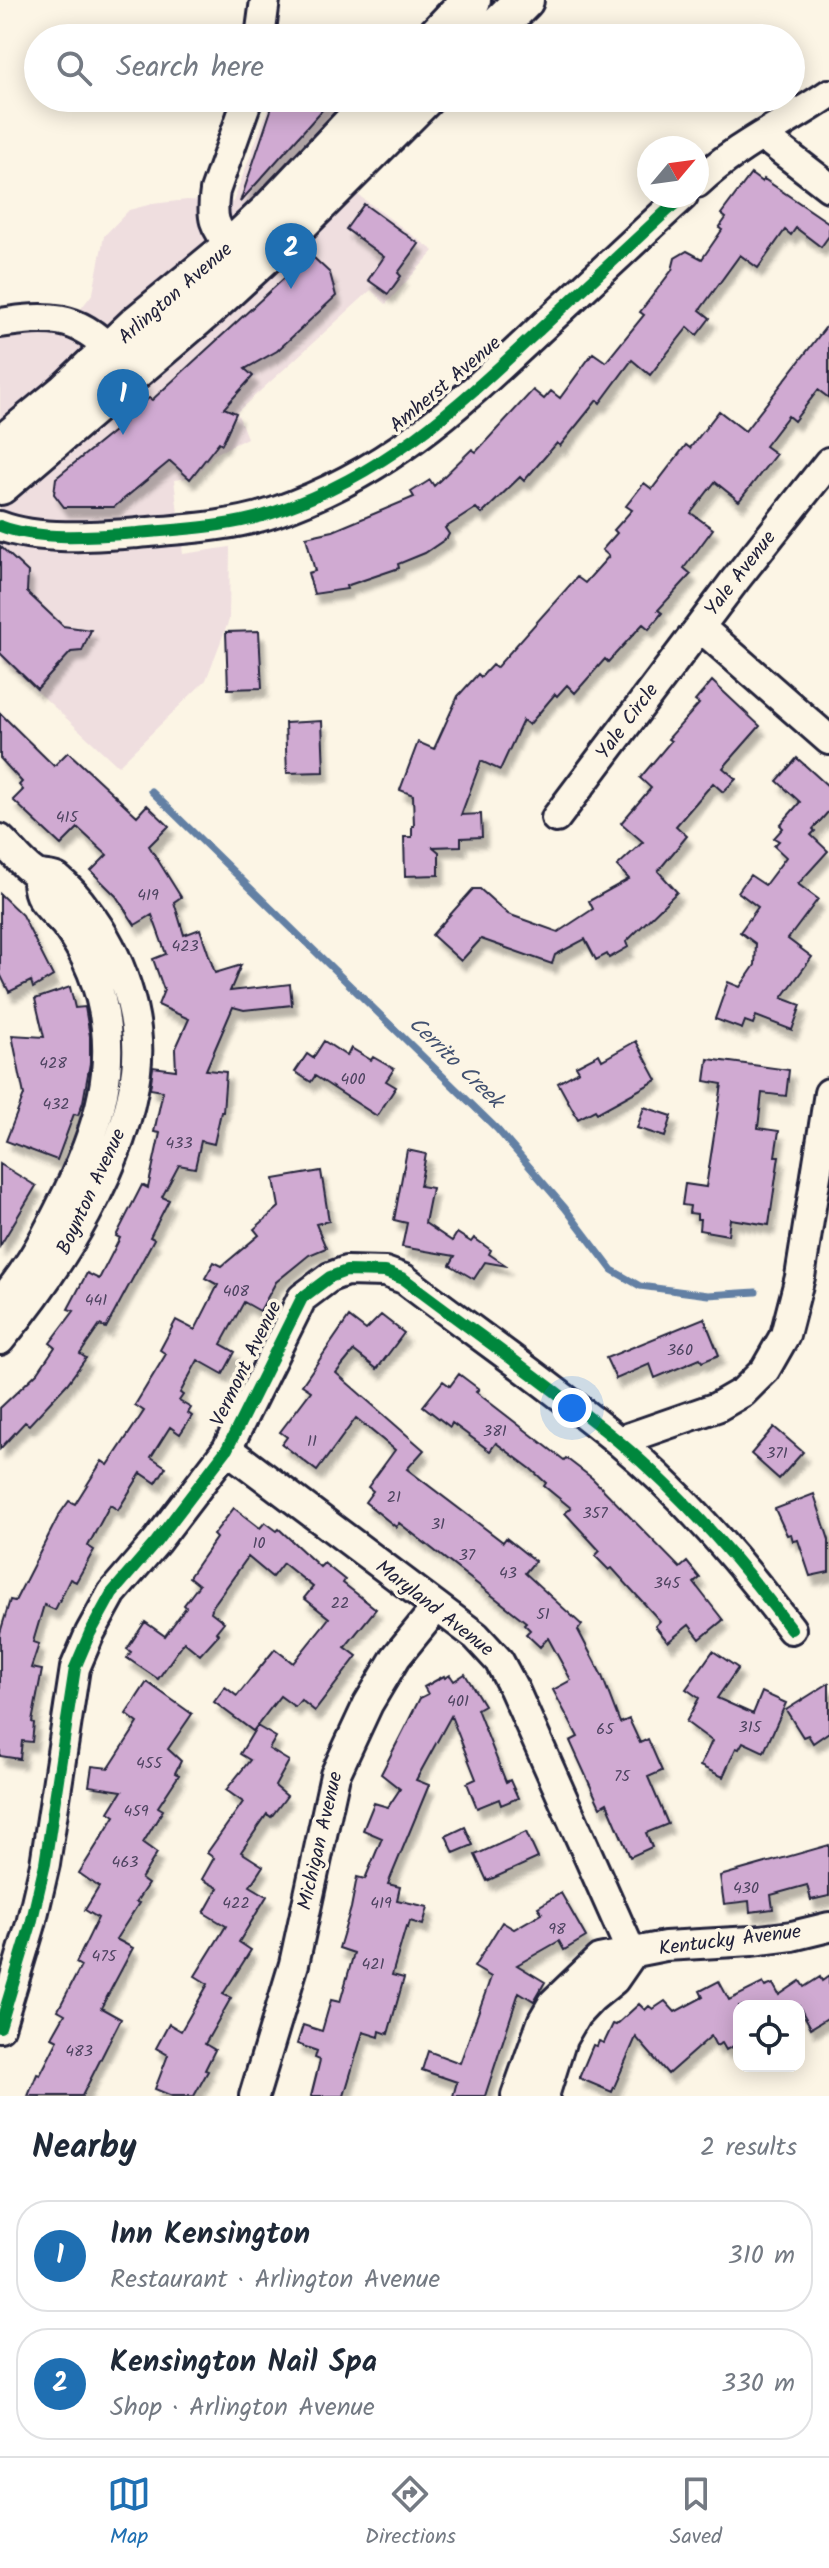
<!DOCTYPE html>
<meta charset="utf-8">
<style>
:root{--surface:#fff;--page:#f6f6f7;--text:#1f2937;--muted:#747a83;--line:#e0e1e3;--accent:#1f6fb2}
body{margin:0;font-family:Kalam,sans-serif;background:var(--page);color:var(--text)}
.controls{position:absolute;right:24px;bottom:24px;display:grid;overflow:hidden;border-radius:16px;box-shadow:0 4px 20px #0003}
.controls button{width:72px;height:72px;display:grid;place-items:center;padding:0;border:0;border-bottom:2px solid var(--line);background:var(--surface);color:var(--text);font:40px sans-serif}
.compass{position:absolute;left:637px;top:136px;width:72px;height:72px;border-radius:50%;background:var(--surface);box-shadow:0 4px 20px #0003;rotate:61deg}
.you{position:absolute;left:572px;top:1408px;width:28px;height:28px;margin:-20px;border:6px solid #fff;border-radius:50%;background:#1a73e8;box-shadow:0 0 0 12px #1a73e833}
.badge{display:grid;place-items:center;width:52px;height:52px;border-radius:50%;background:var(--accent);color:#fff;font-size:26px;font-weight:700}
.pin{position:absolute;translate:-50% -66px;filter:drop-shadow(0 2px 4px #0008)}
.pin::after{content:'';position:absolute;top:42px;width:28px;height:24px;background:inherit;clip-path:polygon(0 0,100% 0,50% 100%)}
.list{margin:0;padding:0;list-style:none}
h2{display:flex;justify-content:space-between;align-items:center;height:104px;margin:0;padding:0 32px;font-size:34px}
h2 small{font-size:26px;font-weight:400;color:var(--muted)}
.list li{display:grid;grid-template-columns:52px 1fr auto;gap:24px;align-items:center;box-sizing:border-box;height:112px;margin:0 16px 16px;padding:0 16px;border:2px solid var(--line);border-radius:32px}
.list b{display:block;font-size:30px;white-space:nowrap}
.list p{margin:0;font-size:26px;white-space:nowrap;color:var(--muted)}
.list em{font-size:26px;font-style:normal;color:var(--muted)}
.icon{flex:none;width:44px;height:44px;fill:none;stroke:currentColor;stroke-width:2;stroke-linecap:round;stroke-linejoin:round}
.map{position:relative;flex:none;width:829px;height:2096px;overflow:hidden}
.search{position:absolute;background:var(--surface);box-shadow:0 4px 20px #0003;left:24px;right:24px;top:24px;height:88px;display:flex;align-items:center;gap:20px;box-sizing:border-box;padding:0 28px;border-radius:44px;color:var(--muted);font-size:30px}
.sheet{height:360px;background:var(--surface)}
nav{display:flex;justify-content:space-around;align-items:center;box-sizing:border-box;height:112px;border-top:2px solid var(--line);background:var(--surface);font-size:22px;color:var(--muted)}
nav a{display:grid;justify-items:center;gap:4px}
nav .on{color:var(--accent)}
.map>svg:first-child{display:block}
.built{fill:#efdedf}
.lines{fill:none;stroke-linecap:round;stroke-linejoin:round}
.stream{stroke:#6380a4;stroke-width:7}
.building{fill:#d0aad2;stroke:#22223b;stroke-width:2;filter:url(#shadow)}
.minor-casing{stroke:#22223b;stroke-width:34}
.secondary-casing{stroke:#22223b;stroke-width:44}
.minor{stroke:#fcf5e5;stroke-width:28}
.secondary{stroke:#fcf5e5;stroke-width:38}
.cycleway-casing{stroke:#fcf5e5;stroke-width:17}
.cycleway{stroke:#00873e;stroke-width:12}
.labels{text-anchor:middle;dominant-baseline:central;stroke-width:7;stroke-linejoin:round;paint-order:stroke}
.number-label{font-size:16px;fill:#4e4461}
.street-label{font-size:20px;fill:#22223b;stroke:#fcf5e5}
.water-label{font-size:22px;font-style:italic;fill:#425170;stroke:#fcf5e5}
</style>
<div class="map">
<svg width="829" height="2096" viewBox="0 0 829 2096">
<defs>
<filter id="shadow"><feDropShadow dx="5" dy="9" stdDeviation="2" flood-color="#0004"/></filter>
</defs>
<rect width="100%" height="100%" fill="#fcf5e5"/>
<filter id="ink" filterUnits="userSpaceOnUse"><feTurbulence type="fractalNoise" baseFrequency=".0125" numOctaves="2"/><feDisplacementMap in="SourceGraphic" scale="16" xChannelSelector="R" yChannelSelector="G"/><feConvolveMatrix kernelMatrix="1 2 1 2 8 2 1 2 1" color-interpolation-filters="sRGB"/></filter>
<g filter="url(#ink)">
<!-- built -->
<path class="built" d="M272,98H390L331,175L434,251L386,304L371,290L237,412L247,438L213,455L195,477L174,480L183,554L230,547L229,620L206,680L118,766L0,657V334L73,319L93,293L104,236L129,210L152,204L187,200L233,202Z"/>
<g class="lines">
<!-- stream -->
<path class="stream" d="M151,791L497,1129L565,1208L612,1270L640,1286L708,1295L756,1292"/>
</g>
<!-- building -->
<path class="building" d="M274,98H333L240,202L272,107Z
M751,174L762,182L764,179L829,223V236L821,247L796,228L791,235L785,230L758,268L740,255L700,310L710,318L697,335L688,327L650,375L632,360L600,403L597,400L560,446L557,443L524,481L520,477L482,514L476,508L445,528L449,534L447,538L425,553L398,564L399,568L346,586L347,589L314,594L308,573L315,571L306,537L333,531L414,497L411,492L430,480L434,486L472,449L476,452L533,390L544,399L551,391L560,398L593,353L606,362L644,315L640,312L672,270L675,258L687,251L702,259L722,230L719,228L726,218L721,214Z
M364,204L419,244L398,273L401,276L388,294L368,280L384,257L346,229Z
M314,258L330,273L336,296L277,351L245,369L253,376L224,408L236,413L222,444L219,442L190,479L170,461L114,507H64L54,494L56,478L125,422L122,420L149,398L152,400L304,260Z
M829,323V398L818,390L794,421L788,416L765,446L776,454L739,501L715,482L691,513L713,529L684,568L691,574L658,610L662,613L649,629L643,624L608,662L605,659L575,693L567,685L557,696L555,694L529,725L523,720L500,770L481,761L461,815L481,814L482,837L461,838V846L433,847L439,852V875L405,876L404,837H412V826H414L413,795L400,790L418,742L434,749L458,696L478,674L481,677L492,665L496,668L577,577L585,583L609,556L602,550L617,533L614,530L632,510L626,506L644,483L652,489L686,445L690,448L719,411L745,431Z
M0,546L28,572L27,592L63,626L91,630L82,651L71,652L37,689L0,653Z
M259,631L262,688L228,689L226,632Z
M712,681L760,726L723,768L736,779L723,792L713,783L676,826L687,836L658,871L677,892L626,942L628,947L609,958L607,954L596,960L585,939L555,955L552,964L481,939L461,961L432,935L473,889H480L508,914L558,932L593,909L589,901L629,879L617,866L643,842L621,823L651,788L640,778L671,741L668,739L699,704L695,701Z
M0,713L54,766L68,752L137,816L147,805L169,826L149,846L181,897L174,902L184,935L200,929L215,973L241,965L230,991L290,984L292,1005L244,1010L233,1007L206,1070L226,1072L223,1112H221L214,1144L201,1141L195,1168L179,1165L162,1197L169,1200L150,1237L154,1239L106,1328L100,1325L80,1354L86,1358L67,1384L29,1425L25,1422L0,1449V1408L38,1372L55,1347L50,1343L74,1311L68,1309L87,1273L99,1279L120,1238L116,1236L142,1185L148,1188L160,1133L154,1132L163,1091L150,1089L153,1067L176,1070L175,1050L189,1019L158,1005L164,990L153,959L166,954L152,915L135,925L116,896L91,871L107,855L78,828L61,845L13,800L23,790L19,785L22,782L0,758Z
M322,721L324,772L287,773L285,723Z
M797,758L829,787V811L813,829L815,831L811,835L828,851L798,884L818,899L788,939L812,957L782,998L801,1005L792,1030L756,1016L753,1024L745,1021L742,1029L715,1019L728,982L740,987L755,965L756,944L740,932L758,907L738,892L750,875L765,885L786,857L774,846L779,841L774,838L783,828L780,825L800,802L777,781Z
M0,894L22,915L53,976L33,988L31,981L9,992L0,974Z
M70,987L75,1008L85,1007L90,1036V1063L83,1102L78,1115L74,1114L57,1160L6,1141L24,1095L12,1035L44,1037L35,999Z
M324,1041L347,1056L351,1048L371,1060L373,1057L394,1069L386,1081L396,1087L377,1116L315,1076L311,1082L295,1072L307,1054L313,1058Z
M636,1041L657,1080L597,1113L595,1110L578,1119L558,1083L579,1071L576,1066L599,1054L602,1060Z
M708,1059L789,1070L786,1096L762,1093L758,1128L779,1131L775,1156H779L769,1225L730,1219L728,1235L699,1230L700,1219H697V1214L689,1213L690,1206L682,1205L685,1184L706,1187L722,1084L705,1081Z
M644,1107L672,1116L665,1137L637,1128Z
M407,1150L426,1154L420,1186L432,1188L425,1223L452,1241L457,1233L471,1242L474,1238L491,1250L489,1254L507,1266L485,1262L474,1279L450,1265L455,1256L402,1247L407,1223L394,1220Z
M0,1164L36,1186L0,1246Z
M321,1171L329,1221L316,1224L326,1248L309,1255L276,1282L260,1311L244,1302L221,1344L235,1352L223,1374L198,1360L180,1393L183,1395L179,1401L191,1408L188,1413L192,1416L180,1434L170,1427L151,1457L166,1467L156,1483L141,1473L118,1510L110,1505L88,1546L94,1550L76,1582L70,1579L55,1610L44,1605L33,1642L39,1644L31,1668L42,1670L32,1722L34,1723L32,1742L22,1741L20,1759L0,1756V1633L10,1600L15,1601L59,1515L69,1501L75,1504L102,1461L108,1465L144,1411L135,1405L166,1354L160,1350L176,1320L195,1330L218,1285L205,1278L214,1262L222,1266L259,1235L254,1229L279,1207L274,1179Z
M381,1315L404,1333L377,1369L354,1351L336,1373L424,1450L407,1469L503,1542L506,1538L535,1561L525,1573L582,1625L578,1630L602,1676L620,1723L629,1719L640,1743L648,1739L662,1771L648,1777L668,1824L646,1833L652,1847L630,1857L607,1803L600,1807L570,1741L578,1737L553,1690L571,1680L548,1638L540,1647L526,1634L530,1630L524,1624L526,1622L399,1523L396,1527L365,1502L373,1491L368,1487L395,1450L356,1418L317,1471L282,1444L287,1437L280,1432L311,1391L302,1385L349,1317L366,1330Z
M704,1318L719,1355L702,1362L700,1359L655,1378L650,1364L616,1379L606,1358Z
M459,1374L479,1389L476,1392L564,1460L566,1458L592,1478L680,1568L687,1562L700,1578L694,1583L723,1620L700,1639L689,1625L668,1642L655,1626L660,1621L612,1568L609,1570L595,1556L600,1551L565,1513L571,1508L544,1486L546,1483L531,1469L496,1443L490,1451L452,1423L450,1427L423,1406L443,1381L450,1386Z
M774,1427L803,1452L779,1479L751,1454Z
M814,1494L829,1540V1572L810,1576L798,1540L793,1541L791,1534L787,1535L775,1509Z
M234,1508L260,1528L265,1522L277,1531L279,1529L320,1567L324,1563L345,1580L343,1583L376,1609L345,1647L357,1656L315,1711L301,1700L295,1707L280,1696L253,1731L214,1702L225,1687L237,1696L275,1649L293,1663L329,1618L304,1598L313,1587L283,1563L272,1577L248,1557L213,1606L211,1612L224,1622L216,1632L219,1634L200,1655L184,1642L158,1679L127,1658L131,1652L127,1649L145,1622L165,1636L186,1607L184,1605L199,1585L189,1577L216,1538L213,1535Z
M713,1651L738,1668L717,1698L753,1714L762,1692L786,1703L764,1752L743,1742L739,1749L736,1748L723,1777L700,1766L712,1741L686,1722L699,1698L686,1689Z
M465,1674L484,1705L477,1709L506,1782L510,1780L518,1798L501,1805L499,1799L477,1808L467,1783L476,1779L451,1716L416,1780L429,1785L388,1884L400,1887L397,1900L428,1907L423,1925L410,1921L408,1928L406,1927L392,1975L404,1978L388,2034L380,2031L379,2037L363,2032L344,2096H311L320,2060L315,2058L317,2051L297,2044L303,2025L322,2031L331,2000L340,2002L354,1953L339,1948L351,1908L357,1877L365,1879L382,1838L363,1830L374,1803L388,1807L400,1789L381,1774L420,1698L428,1694L424,1687L444,1676L445,1678L450,1675L454,1681Z
M147,1682L192,1714L168,1749L181,1761L175,1773L179,1775L158,1807L163,1810L143,1843L157,1853L141,1879L148,1884L136,1902L139,1903L116,1939L133,1948L101,2008L121,2019L82,2096H28L37,2074L40,2075L58,2040L52,2037L65,2014L58,2010L81,1966L76,1963L98,1918L85,1910L99,1887L79,1873L115,1816L109,1812L122,1791L89,1786L92,1766L109,1768L138,1723L126,1714Z
M829,1683V1732L813,1743L808,1735L803,1737L786,1710Z
M257,1726L276,1737L269,1749L289,1761L275,1786L287,1796L271,1817L267,1814L241,1852L263,1866L250,1886L267,1896L239,1942L251,1950L223,1994L231,1998L205,2044L215,2050L205,2070L208,2071L194,2096H172L155,2089L168,2055L156,2048L169,2024L181,2031L208,1984L195,1976L226,1926L204,1913L218,1888L202,1879L214,1858L207,1853L243,1802L226,1790L250,1760L240,1754Z
M465,1827L473,1845L454,1853L446,1836Z
M526,1832L538,1858L487,1881L475,1855Z
M829,1845V1896L811,1900L807,1885L771,1895L773,1909L750,1912L749,1901L724,1904L720,1876Z
M561,1893L586,1937L564,1950L559,1941L517,1965L545,1982L534,2001L519,1992L485,2096H453L457,2082L422,2070L428,2051L460,2063L491,1977L474,1967L489,1943L502,1922L514,1929L542,1913L538,1907Z
M829,1976V2017L811,2028L799,2006H739V2043L726,2050L722,2043L716,2046L711,2036L668,2074L636,2037L612,2092L579,2078L593,2045L597,2046L599,2041L604,2043L613,2024L616,2025L639,2004L645,2010L649,2006L653,2009L665,2001L675,2012L703,1997L700,1991L719,1981L729,2000L763,1983L765,1987L773,1984L779,1995L800,1981L804,1987L820,1977L822,1981Z"/>
<g class="lines">
<defs>
<path id="minor" d="M260,38L265,0
M763,136L829,187
M697,183C736,146 785,124 829,94
M232,247C213,226 211,218 215,191L248,98
M0,323C47,316 77,314 111,351
M0,526C39,541 97,536 138,533C183,529 232,527 275,512C385,474 454,410 537,332C585,287 634,241 683,196
M700,627L829,740
M556,818L736,579L829,462
M0,839C11,849 22,865 35,873C42,877 52,875 58,879C68,887 80,901 87,911C120,953 143,1017 136,1071C124,1168 60,1267 0,1340
M0,1302C25,1275 43,1242 59,1210C98,1133 126,1057 92,972C85,955 76,939 65,924C57,915 47,907 41,897C37,891 37,881 36,874
M619,1441L717,1407L743,1392L765,1370L785,1335L800,1277L829,1093
M227,1449L476,1636L499,1661L514,1689L632,1954
M0,2027L31,1924L45,1864L75,1668L90,1633L112,1593L156,1542L227,1449L302,1298L330,1277L346,1271L385,1272L404,1279C475,1333 549,1384 618,1441C684,1496 740,1561 791,1629
M254,2096L294,1964L335,1775L368,1704L396,1657L436,1608
M516,2096L543,2020L553,2003L599,1959L665,1946L752,1941L792,1936L829,1927
M544,2096L562,2039L576,2015L592,1998L614,1980L632,1954"/>
<path id="secondary" d="M435,38L471,0
M486,38L524,0
M0,447L64,394L137,325L232,247L269,212L377,98
M0,485L207,308L297,225L424,98"/>
</defs>
<!-- minor casing -->
<use href="#minor" class="minor-casing"/>
<!-- secondary casing -->
<use href="#secondary" class="secondary-casing"/>
<!-- minor -->
<use href="#minor" class="minor"/>
<!-- secondary -->
<use href="#secondary" class="secondary"/>
<defs>
<path id="cycleway" d="M0,526C39,541 97,536 138,533C183,529 232,527 275,512C385,474 454,410 537,332C585,287 634,241 683,196
M0,2027L31,1924L45,1864L75,1668L90,1633L112,1593L156,1542L227,1449L302,1298L330,1277L346,1271L385,1272L404,1279C475,1333 549,1384 618,1441C684,1496 740,1561 791,1629"/>
</defs>
<!-- cycleway casing -->
<use href="#cycleway" class="cycleway-casing"/>
<!-- cycleway -->
<use href="#cycleway" class="cycleway"/>
</g>
</g>
<g class="labels">
<!-- number labels -->
<g class="number-label">
<text x="67" y="817">415</text>
<text x="148" y="895">419</text>
<text x="185" y="946">423</text>
<text x="53" y="1063">428</text>
<text x="353" y="1079">400</text>
<text x="56" y="1104">432</text>
<text x="179" y="1143">433</text>
<text x="236" y="1291">408</text>
<text x="96" y="1300">441</text>
<text x="680" y="1350">360</text>
<text x="495" y="1431">381</text>
<text x="312" y="1441">11</text>
<text x="777" y="1453">371</text>
<text x="394" y="1497">21</text>
<text x="595" y="1513">357</text>
<text x="438" y="1524">31</text>
<text x="259" y="1543">10</text>
<text x="467" y="1555">37</text>
<text x="508" y="1573">43</text>
<text x="667" y="1583">345</text>
<text x="340" y="1603">22</text>
<text x="543" y="1614">51</text>
<text x="458" y="1701">401</text>
<text x="750" y="1727">315</text>
<text x="605" y="1729">65</text>
<text x="149" y="1763">455</text>
<text x="622" y="1776">75</text>
<text x="136" y="1811">459</text>
<text x="125" y="1862">463</text>
<text x="746" y="1888">430</text>
<text x="236" y="1903">422</text>
<text x="381" y="1903">419</text>
<text x="557" y="1929">98</text>
<text x="104" y="1956">475</text>
<text x="373" y="1964">421</text>
<text x="79" y="2051">483</text>
</g>
<!-- street labels -->
<g class="street-label">
<text transform="translate(176 294) rotate(-41)">Arlington Avenue</text>
<text transform="translate(446 385) rotate(-40)">Amherst Avenue</text>
<text transform="translate(741 574) rotate(-52)">Yale Avenue</text>
<text transform="translate(628 722) rotate(-53)">Yale Circle</text>
<text transform="translate(92 1192) rotate(-65)">Boynton Avenue</text>
<text transform="translate(247 1364) rotate(-64)">Vermont Avenue</text>
<text transform="translate(434 1609) rotate(38)">Maryland Avenue</text>
<text transform="translate(321 1841) rotate(-77)">Michigan Avenue</text>
<text transform="translate(730 1941) rotate(-7)">Kentucky Avenue</text>
</g>
<!-- water labels -->
<g class="water-label">
<text transform="translate(455 1063) rotate(44)">Cerrito Creek</text>
</g>
</g>
</svg>
<div class="controls">
<button><svg class="icon" aria-label="locate" viewBox="0 0 24 24"><circle cx="12" cy="12" r="6"/><path d="M12 2v4M12 18v4M2 12h4M18 12h4"/></svg></button>
</div>
<svg class="compass" viewBox="-18 -18 36 36"><path d="M0-13l5 13h-10z" fill="#e53935"/><path d="M0 13l5-13h-10z" fill="#747a83"/></svg>
<div class="you"></div>
<div class="pin badge" style="left:123px;top:435px">1</div>
<div class="pin badge" style="left:291px;top:289px">2</div>
<div class="search"><svg class="icon" aria-label="search" viewBox="0 0 24 24"><circle cx="10" cy="10" r="6"/><path d="M15 15l6 6"/></svg>Search here</div>
</div>
<section class="sheet">
<h2>Nearby<small>2 results</small></h2>
<ul class="list">
<li><span class="badge">1</span><div><b>Inn Kensington</b><p>Restaurant · Arlington Avenue</p></div><em>310 m</em></li>
<li><span class="badge">2</span><div><b>Kensington Nail Spa</b><p>Shop · Arlington Avenue</p></div><em>330 m</em></li>
</ul>
</section>
<nav>
<a class="on"><svg class="icon" aria-label="map" viewBox="0 0 24 24"><path d="M3 6l6-2 6 2 6-2v14l-6 2-6-2-6 2zM9 4v14M15 6v14"/></svg>Map</a>
<a><svg class="icon" aria-label="directions" viewBox="0 0 24 24"><path d="M12 3l9 9-9 9-9-9zM9 14v-3h6M13 9l2 2-2 2"/></svg>Directions</a>
<a><svg class="icon" aria-label="saved" viewBox="0 0 24 24"><path d="M7 4h10v16l-5-4-5 4z"/></svg>Saved</a>
</nav>
